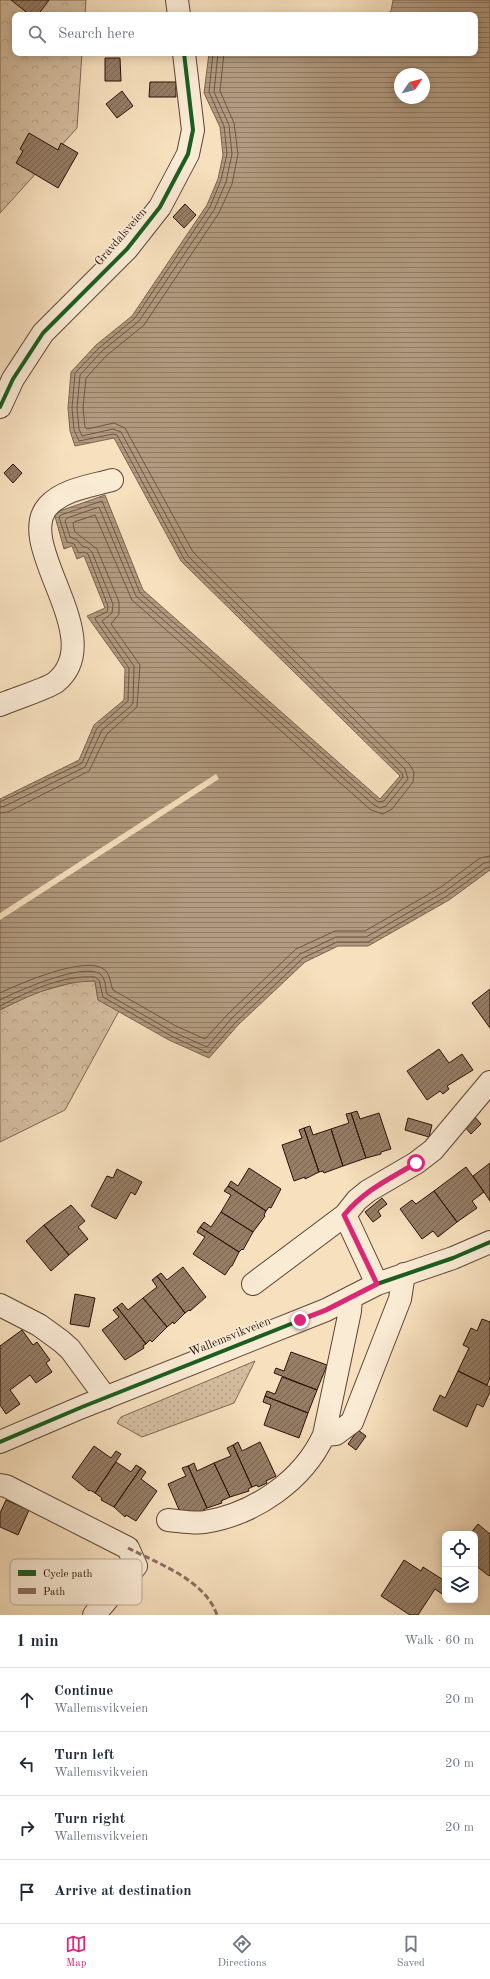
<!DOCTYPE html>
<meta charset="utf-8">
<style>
:root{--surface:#fff;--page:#f6f6f7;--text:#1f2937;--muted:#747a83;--line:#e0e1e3;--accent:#db2777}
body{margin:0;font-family:"Old Standard TT",serif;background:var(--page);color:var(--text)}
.controls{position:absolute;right:12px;bottom:12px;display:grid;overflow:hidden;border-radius:8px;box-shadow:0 2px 10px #0003}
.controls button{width:36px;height:36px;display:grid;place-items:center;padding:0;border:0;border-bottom:1px solid var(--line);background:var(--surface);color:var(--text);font:20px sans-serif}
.compass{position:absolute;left:394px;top:68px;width:36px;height:36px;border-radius:50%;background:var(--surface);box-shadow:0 2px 10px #0003;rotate:55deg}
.stop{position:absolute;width:12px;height:12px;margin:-9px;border:3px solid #db2777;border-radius:50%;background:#fff}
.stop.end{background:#db2777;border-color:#fff;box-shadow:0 1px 4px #0008}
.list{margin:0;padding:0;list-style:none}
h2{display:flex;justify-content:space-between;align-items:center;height:52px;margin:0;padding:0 16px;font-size:17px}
h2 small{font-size:13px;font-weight:400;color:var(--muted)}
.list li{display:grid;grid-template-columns:26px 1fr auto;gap:12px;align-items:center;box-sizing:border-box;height:64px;padding:0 16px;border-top:1px solid var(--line)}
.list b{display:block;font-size:15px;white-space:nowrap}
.list p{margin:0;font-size:13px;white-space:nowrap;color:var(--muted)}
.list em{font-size:13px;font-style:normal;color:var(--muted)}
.icon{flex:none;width:22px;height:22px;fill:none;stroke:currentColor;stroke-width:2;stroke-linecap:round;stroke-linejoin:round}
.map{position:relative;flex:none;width:490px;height:1615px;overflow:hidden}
.search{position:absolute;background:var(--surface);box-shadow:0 2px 10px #0003;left:12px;right:12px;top:12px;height:44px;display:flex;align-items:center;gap:10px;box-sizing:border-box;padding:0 14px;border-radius:8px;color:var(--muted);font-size:15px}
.sheet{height:308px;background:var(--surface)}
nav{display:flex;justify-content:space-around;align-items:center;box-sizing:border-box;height:56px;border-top:1px solid var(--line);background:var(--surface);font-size:11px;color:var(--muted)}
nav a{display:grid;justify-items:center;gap:2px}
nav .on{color:var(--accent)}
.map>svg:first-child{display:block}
.forest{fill:url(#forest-crowns);stroke:#7f6752}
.park{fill:url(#park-dots);stroke:#7f6752}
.water{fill:url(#water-rules);stroke:#7b634f;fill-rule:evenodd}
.pier{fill:#f7e0be}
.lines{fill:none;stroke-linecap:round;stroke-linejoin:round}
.shore{stroke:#6e5642;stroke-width:1}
.building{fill:url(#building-hatch);stroke:#2a1106}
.minor-casing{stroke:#5d4534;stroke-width:24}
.minor{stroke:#faebd5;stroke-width:22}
.quiet{stroke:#8d6e63;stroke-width:3;stroke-dasharray:6 3;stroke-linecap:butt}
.cycleway-casing{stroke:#faebd5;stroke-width:6}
.cycleway{stroke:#1b5e20;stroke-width:4}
.route{stroke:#db2777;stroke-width:5}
.labels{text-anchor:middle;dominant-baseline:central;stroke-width:3;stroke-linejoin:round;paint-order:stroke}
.street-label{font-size:12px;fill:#2a1106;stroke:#faebd5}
.key{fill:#faebd5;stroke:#bcaa97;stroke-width:1}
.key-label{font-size:11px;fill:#2a1106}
</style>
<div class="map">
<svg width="490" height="1615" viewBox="0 0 490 1615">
<defs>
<pattern id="forest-crowns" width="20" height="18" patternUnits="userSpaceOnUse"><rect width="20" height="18" fill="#d4bd9f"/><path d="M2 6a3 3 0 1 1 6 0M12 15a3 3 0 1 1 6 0" fill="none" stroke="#b6a187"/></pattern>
<pattern id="park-dots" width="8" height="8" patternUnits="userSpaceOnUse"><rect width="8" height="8" fill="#d4bd9f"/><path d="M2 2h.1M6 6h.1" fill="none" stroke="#b6a187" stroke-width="1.8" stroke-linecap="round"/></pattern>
<pattern id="water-rules" width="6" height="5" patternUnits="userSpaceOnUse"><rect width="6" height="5" fill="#b19a7f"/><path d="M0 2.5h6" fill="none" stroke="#907c66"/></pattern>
<pattern id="building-hatch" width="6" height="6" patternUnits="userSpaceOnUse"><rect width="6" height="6" fill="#957d66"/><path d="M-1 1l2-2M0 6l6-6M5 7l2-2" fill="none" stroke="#7a6552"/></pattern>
</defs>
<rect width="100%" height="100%" fill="#f7e0be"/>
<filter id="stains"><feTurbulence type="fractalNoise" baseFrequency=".005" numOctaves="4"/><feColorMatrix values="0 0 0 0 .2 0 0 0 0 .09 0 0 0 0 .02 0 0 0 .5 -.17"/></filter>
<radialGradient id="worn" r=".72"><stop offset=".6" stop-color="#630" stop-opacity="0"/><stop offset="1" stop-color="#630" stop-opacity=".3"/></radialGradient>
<!-- forest -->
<path class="forest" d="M0,0H86L85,15H15V53H82L77,128L0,213Z
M78,981H95L98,1000L119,1011L65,1110L0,1142V1010L31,994Z"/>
<!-- park -->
<path class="park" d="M255,1361L234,1403L142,1437L117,1423L121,1417Z"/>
<!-- water -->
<path class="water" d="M393,0H490V870L449,900L368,946H338L305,962L238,1025L209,1058L169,1040L98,1000L95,981C61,981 30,995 0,1010V799L79,760L94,725L124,700L125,669L87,616L105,608L84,556L77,559L72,546L64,549L54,513L105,495L143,590L380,799L400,776L181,561L114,438L75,446L70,431L68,408L71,372L96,345L132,316L207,205L218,179L223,155L220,127L204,93L209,53H475V15H386L391,11ZM400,74H424V98H400Z"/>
<!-- pier -->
<path class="pier" d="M216,774L219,779L0,920V913Z"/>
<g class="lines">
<!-- shore -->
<path class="shore" d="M0,802L82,763L97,728L128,701L129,668L95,619L96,617L107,612L108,606L88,554L84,552L79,553L74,544L67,542L59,517L61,515L102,501L140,593L378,802L384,801L403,777L402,773L184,559L117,435L113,434L79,441L74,430L72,408L75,373L99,348L135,318L210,207L221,180L227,154L224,126L209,92L213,53
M0,807L5,806L85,767L102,730L130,707L133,703L134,666L102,621L112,613L113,604L92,552L88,548L82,546L77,540L70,537L65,521L67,518L99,507L136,596L374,805L380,808L386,806L408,779L405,769L188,556L121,432L113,429L82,436L79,429L77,408L80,375L102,351L139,321L214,210L226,182L232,154L229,125L214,92L218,53
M0,813L8,812L89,771L107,734L137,707L140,665L111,624L119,614V602L97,549L75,532L73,524L74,522L95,515L132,600L371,810L383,814L392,809L413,782L414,772L410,765L193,552L125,428L114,423L87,429L85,427L83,408L86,378L106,356L144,325L219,213L232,184L238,154L234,123L220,91L224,53
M0,993C19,984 87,954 105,970C111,976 110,984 113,990L176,1026L205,1039L228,1014L296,949L335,931H365L441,887L480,858L490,856
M0,1000C17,991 84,962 100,974C106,978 105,988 107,994L173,1032L207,1047L232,1018L300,954L336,937H366L444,892L484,863L490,862
M0,1006C29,991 62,975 95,977L99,980L103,997L171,1036L208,1053L236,1022L303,958L337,942H368L447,896L486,868L490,867"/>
</g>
<!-- building -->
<path class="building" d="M11,0H49L38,15H30Z
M105,58H120L121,81H105Z
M150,82H176V97H149Z
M122,91L133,106L117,118L106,104Z
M29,133L58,150L61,143L78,153L58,188L16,163L23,151L20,149Z
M185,204L196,215L184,228L173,217Z
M13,464L22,473L13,483L4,473Z
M490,989V1028L472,1003Z
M439,1049L449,1063L462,1054L473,1070L447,1086L449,1089L443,1094L440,1091L427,1100L407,1071Z
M357,1111L360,1119L379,1113L391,1149L381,1152V1154L366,1158L351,1113Z
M351,1113L366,1158L343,1166L331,1129L349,1123L346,1114Z
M474,1116L481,1124L471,1134L463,1125Z
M408,1118L432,1125L429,1137L405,1130Z
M310,1126L313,1135L331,1129L343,1166L324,1173L323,1171L319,1172L304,1128Z
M304,1128L319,1172L305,1179V1177L294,1181L282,1145L302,1138L299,1130Z
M490,1163V1201L473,1176Z
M466,1167L484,1192L472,1201L477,1208L457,1222L434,1191Z
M249,1168L281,1189L271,1208L269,1207L266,1211L228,1186L231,1181L238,1186Z
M117,1169L142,1182L135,1195L131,1192L116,1219L91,1206L107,1176L113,1178Z
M228,1186L266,1211L264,1215L265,1216L253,1232L221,1212L231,1195L224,1191Z
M434,1191L457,1222L438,1237L433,1231L422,1239L400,1209L412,1200L416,1204Z
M382,1198L387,1204L378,1211L381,1216L373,1222L365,1212Z
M71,1205L85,1221L78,1227L88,1239L69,1255L44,1225Z
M221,1212L253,1232L243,1250L242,1249L239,1252L200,1227L204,1222L211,1227Z
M44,1225L69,1255L51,1271L26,1241Z
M200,1227L239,1252L232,1266H231L225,1275L193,1254L205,1237L197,1232Z
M183,1267L206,1297L190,1311L189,1310L185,1313L157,1276L161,1273L167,1280Z
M157,1276L185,1313L174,1324L173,1322L167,1327L143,1298L157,1287L152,1280Z
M75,1294L95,1298L89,1327L70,1324Z
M143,1298L167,1327L152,1342L150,1340L146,1344L117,1307L122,1303L128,1310Z
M117,1307L146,1344L143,1346L144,1348L125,1360L102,1330L119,1317L113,1310Z
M482,1319L490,1322V1378L487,1385L458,1371L469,1348L463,1345L471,1328L477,1331Z
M22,1330L33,1345L37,1342L50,1360L46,1363L52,1372L36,1383L30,1375L10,1390L20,1404L6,1414L0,1405V1346Z
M291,1352L327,1365L317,1390L274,1373L276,1368L284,1371Z
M458,1371L490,1387V1392L483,1407L477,1404L467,1427L433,1410L440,1395L445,1398Z
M282,1377L317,1390L308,1413L265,1396L267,1391L275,1394Z
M265,1396L308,1413L299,1438L264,1425L271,1405L263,1402Z
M358,1430L366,1436L356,1450L348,1444Z
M238,1442L242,1451L260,1442L276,1476L266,1481L267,1483L258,1487L257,1485L252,1487L233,1445Z
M233,1445L252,1487L248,1489L249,1491L230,1497L214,1463L231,1456L227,1448Z
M94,1446L111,1458L116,1451L121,1454L95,1493L90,1490L89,1491L72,1477Z
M116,1462L131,1472L136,1465L141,1468L114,1507L101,1500L102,1498L95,1493Z
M194,1463L197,1471L214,1463L230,1497L221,1501L222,1503L207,1508L188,1466Z
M188,1466L207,1508L203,1510L204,1511L183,1519L168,1484L186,1476L182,1468Z
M141,1468L146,1472L141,1479L157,1491L136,1521L126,1515L125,1517L114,1507Z
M6,1500L29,1510L18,1535L0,1527V1513Z
M478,1524L490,1534V1574L489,1576L475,1565V1534H470Z
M404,1560L421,1571L423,1567L445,1581V1596L435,1589L418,1615H410L381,1596Z"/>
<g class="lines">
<defs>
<path id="minor" d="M177,0L179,15
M0,407L13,379L43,333L127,249L160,207L188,154L193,130L184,53
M0,705C11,700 49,688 56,682C110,638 13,545 48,506C64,489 91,486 112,480
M253,1284L345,1215
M377,1284L345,1215L357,1200L368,1191L416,1163L433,1150L490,1082
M0,1305L39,1325L61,1341L70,1349L106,1398
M324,1435L336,1434L352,1422L400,1299L404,1274
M0,1442L82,1407L326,1310L377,1284L453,1258L490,1242
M0,1485L6,1486L128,1548L136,1566L94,1615
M168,1520C180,1521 194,1524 205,1522C254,1514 303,1481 324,1435L350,1311L351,1297"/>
</defs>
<!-- minor casing -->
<use href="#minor" class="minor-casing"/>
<!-- minor -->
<use href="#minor" class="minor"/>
<!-- quiet -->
<path class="quiet" d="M128,1548C159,1564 205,1580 217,1615"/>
<defs>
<path id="cycleway" d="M0,407L13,379L43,333L127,249L160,207L188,154L193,130L184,53
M0,1442L82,1407L326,1310L377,1284L453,1258L490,1242"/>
</defs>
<!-- cycleway casing -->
<use href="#cycleway" class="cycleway-casing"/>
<!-- cycleway -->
<use href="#cycleway" class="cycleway"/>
</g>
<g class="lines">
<!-- route -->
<path class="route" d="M300,1320L326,1310L377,1284L344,1215C366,1189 388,1180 416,1163"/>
</g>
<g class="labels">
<!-- street labels -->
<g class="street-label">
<text transform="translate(121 237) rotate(-49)">Gravdalsveien</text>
<text transform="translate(230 1337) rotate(-22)">Wallemsvikveien</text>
</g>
</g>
<!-- legend -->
<rect x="10" y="1559" width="132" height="46" rx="6" class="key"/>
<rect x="18" y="1570" width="18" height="6" fill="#1b5e20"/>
<rect x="18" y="1588" width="18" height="6" fill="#8d6e63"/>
<g class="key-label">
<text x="43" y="1577">Cycle path</text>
<text x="43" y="1595">Path</text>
</g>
<rect width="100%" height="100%" filter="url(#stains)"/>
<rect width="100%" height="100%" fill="url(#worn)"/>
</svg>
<div class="controls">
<button><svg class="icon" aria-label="locate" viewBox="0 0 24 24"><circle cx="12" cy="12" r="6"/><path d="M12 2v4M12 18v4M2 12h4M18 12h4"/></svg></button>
<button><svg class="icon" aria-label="layers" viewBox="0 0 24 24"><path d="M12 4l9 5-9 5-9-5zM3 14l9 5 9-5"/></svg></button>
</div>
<svg class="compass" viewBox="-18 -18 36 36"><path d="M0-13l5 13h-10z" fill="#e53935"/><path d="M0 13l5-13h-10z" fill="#747a83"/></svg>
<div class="stop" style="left:416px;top:1163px"></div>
<div class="stop end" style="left:300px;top:1320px"></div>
<div class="search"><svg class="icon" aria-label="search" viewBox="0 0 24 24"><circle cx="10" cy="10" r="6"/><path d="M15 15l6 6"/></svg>Search here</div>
</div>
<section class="sheet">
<h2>1 min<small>Walk · 60 m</small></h2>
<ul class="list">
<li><svg class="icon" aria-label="ahead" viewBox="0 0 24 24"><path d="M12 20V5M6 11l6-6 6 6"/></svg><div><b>Continue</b><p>Wallemsvikveien</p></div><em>20 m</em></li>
<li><svg class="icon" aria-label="left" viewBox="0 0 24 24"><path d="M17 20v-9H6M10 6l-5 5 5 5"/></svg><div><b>Turn left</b><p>Wallemsvikveien</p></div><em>20 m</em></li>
<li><svg class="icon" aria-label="right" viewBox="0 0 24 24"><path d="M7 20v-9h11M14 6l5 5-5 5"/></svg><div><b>Turn right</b><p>Wallemsvikveien</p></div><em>20 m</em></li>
<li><svg class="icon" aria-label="arrive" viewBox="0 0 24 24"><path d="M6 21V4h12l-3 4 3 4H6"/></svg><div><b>Arrive at destination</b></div></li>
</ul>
</section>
<nav>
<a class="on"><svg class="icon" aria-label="map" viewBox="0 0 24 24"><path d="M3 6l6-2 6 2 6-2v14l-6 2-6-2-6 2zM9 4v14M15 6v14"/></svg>Map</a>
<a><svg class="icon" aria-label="directions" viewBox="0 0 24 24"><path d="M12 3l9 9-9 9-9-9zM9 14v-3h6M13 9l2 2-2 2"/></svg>Directions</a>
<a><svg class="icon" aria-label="saved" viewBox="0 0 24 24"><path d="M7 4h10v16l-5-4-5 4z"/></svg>Saved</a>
</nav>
